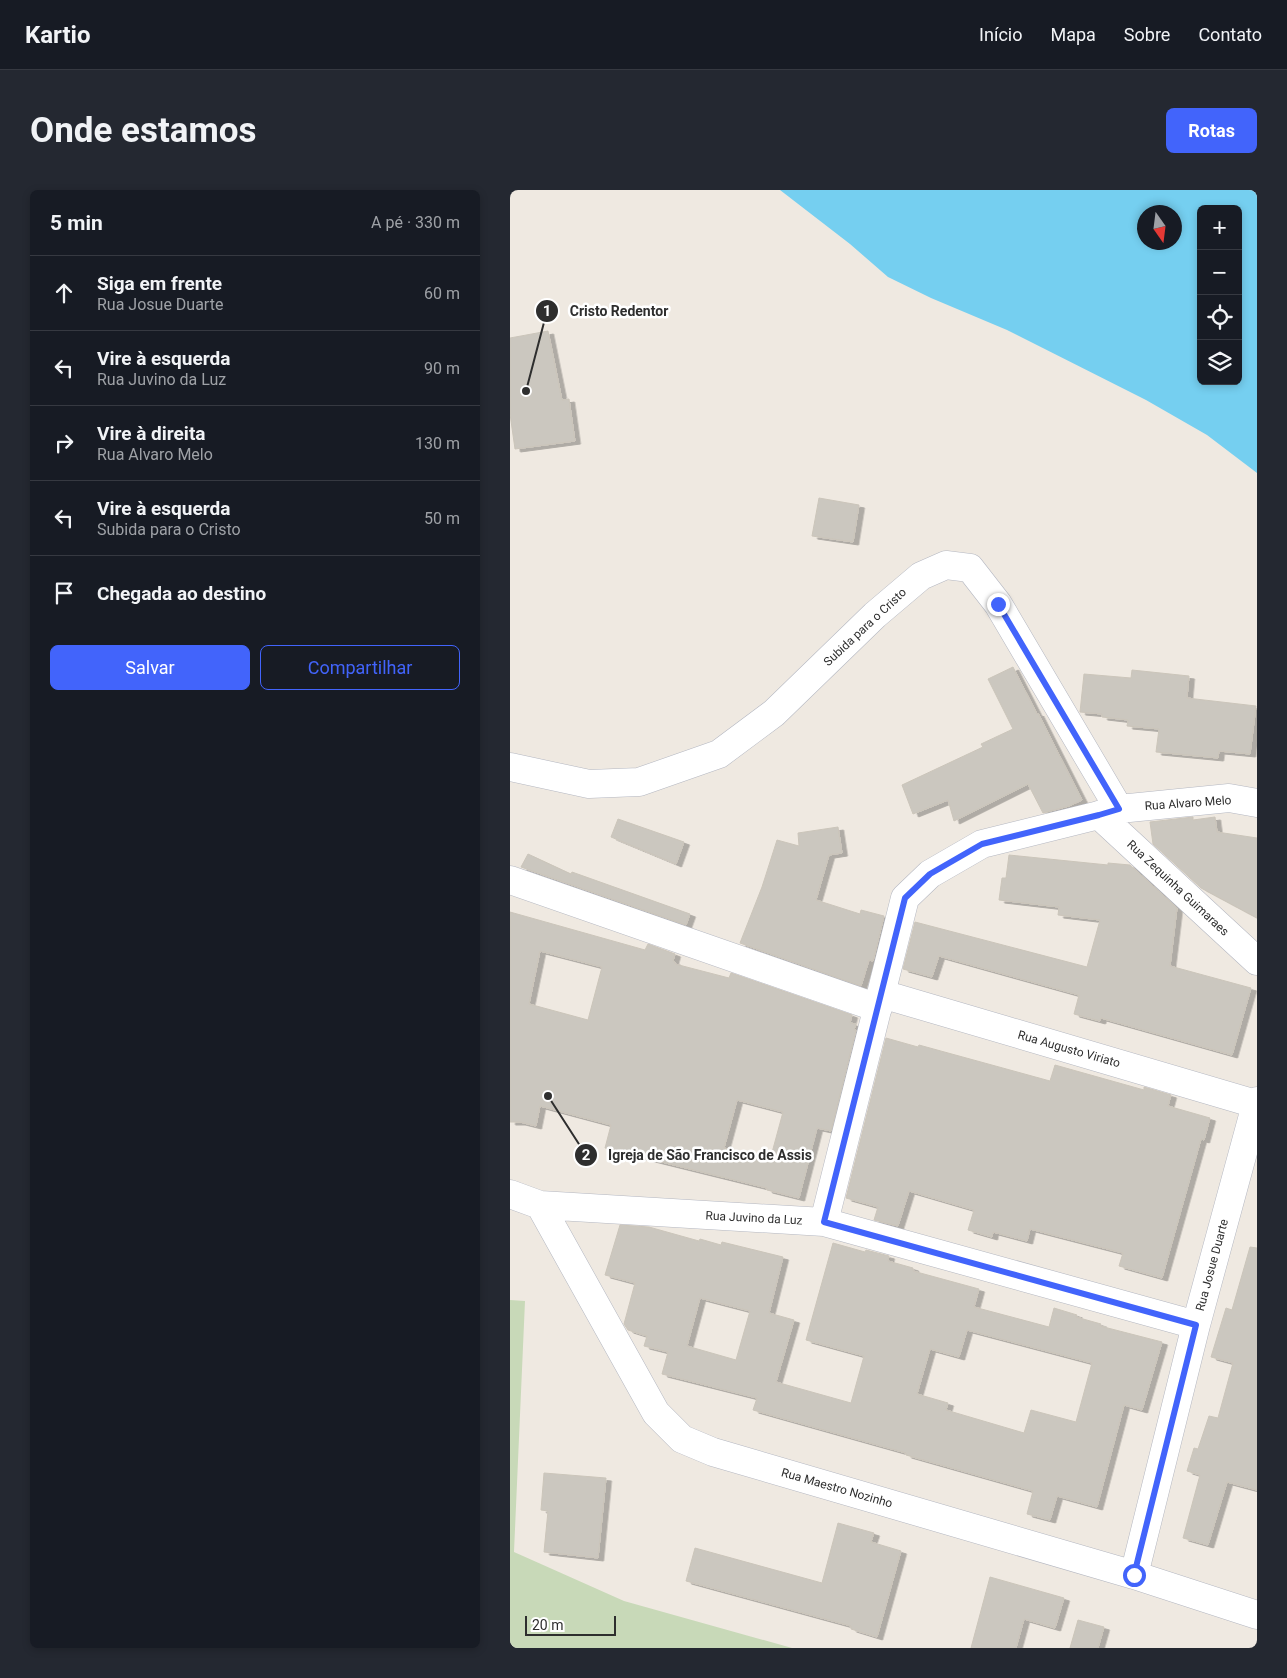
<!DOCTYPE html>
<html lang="pt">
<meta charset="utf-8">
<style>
:root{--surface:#171b24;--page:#242831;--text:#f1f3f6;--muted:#9ea1a6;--line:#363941;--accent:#4264fb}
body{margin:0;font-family:Roboto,sans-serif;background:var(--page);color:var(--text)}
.controls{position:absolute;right:15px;top:15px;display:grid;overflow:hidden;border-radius:8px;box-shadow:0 2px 8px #0003}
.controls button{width:45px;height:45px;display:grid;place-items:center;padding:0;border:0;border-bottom:1px solid var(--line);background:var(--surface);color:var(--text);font:25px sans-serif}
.compass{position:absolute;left:627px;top:15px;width:45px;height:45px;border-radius:50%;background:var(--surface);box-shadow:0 2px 8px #0003;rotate:166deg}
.scale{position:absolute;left:15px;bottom:12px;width:91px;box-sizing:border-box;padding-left:5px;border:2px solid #2e2e2e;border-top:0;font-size:14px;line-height:18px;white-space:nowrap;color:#2e2e2e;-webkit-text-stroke:4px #fff;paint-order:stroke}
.stop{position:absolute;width:15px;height:15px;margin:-11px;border:4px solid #4264fb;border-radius:50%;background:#fff}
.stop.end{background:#4264fb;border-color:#fff;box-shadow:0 1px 5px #0008}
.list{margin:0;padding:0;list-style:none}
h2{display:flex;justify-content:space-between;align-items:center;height:65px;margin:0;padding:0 20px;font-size:21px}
h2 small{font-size:16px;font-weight:400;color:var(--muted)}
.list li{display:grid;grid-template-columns:32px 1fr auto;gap:15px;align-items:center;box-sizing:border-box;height:75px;padding:0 20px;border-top:1px solid var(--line)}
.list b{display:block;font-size:19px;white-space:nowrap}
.list p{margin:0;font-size:16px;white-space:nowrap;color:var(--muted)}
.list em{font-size:16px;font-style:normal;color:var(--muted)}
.actions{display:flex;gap:10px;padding:15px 20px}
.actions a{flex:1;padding:11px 0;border:1px solid var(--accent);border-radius:8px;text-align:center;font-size:18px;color:var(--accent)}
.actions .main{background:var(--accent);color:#fff}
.icon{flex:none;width:28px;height:28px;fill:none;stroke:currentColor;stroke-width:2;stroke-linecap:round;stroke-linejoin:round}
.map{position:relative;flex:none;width:747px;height:1458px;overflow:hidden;border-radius:8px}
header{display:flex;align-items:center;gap:30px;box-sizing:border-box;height:70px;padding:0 25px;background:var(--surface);border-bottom:1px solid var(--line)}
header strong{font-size:24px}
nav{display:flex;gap:28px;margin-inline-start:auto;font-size:18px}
.intro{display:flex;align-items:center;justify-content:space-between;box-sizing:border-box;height:120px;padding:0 30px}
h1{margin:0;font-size:35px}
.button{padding:12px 22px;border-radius:8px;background:var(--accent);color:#fff;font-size:18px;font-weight:700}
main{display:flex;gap:30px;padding:0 30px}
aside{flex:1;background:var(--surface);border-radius:8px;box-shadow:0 2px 8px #0003}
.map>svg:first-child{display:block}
.cemetery{fill:#c8d9b8}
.water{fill:#75cff0;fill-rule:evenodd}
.building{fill:#cbc7bf;stroke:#cbc5ba;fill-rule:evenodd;filter:url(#shadow)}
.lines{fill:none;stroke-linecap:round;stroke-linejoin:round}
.minor-casing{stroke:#b4b7c1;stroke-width:29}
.minor{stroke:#fff;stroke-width:28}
.route{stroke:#4264fb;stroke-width:6}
.labels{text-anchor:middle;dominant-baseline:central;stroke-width:5;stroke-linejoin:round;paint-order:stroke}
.street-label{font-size:12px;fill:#2e2e2e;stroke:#fff}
.leader{fill:none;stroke:#2e2e2e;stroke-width:2}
.callout-dot{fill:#2e2e2e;stroke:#fff;stroke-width:2}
.mark-label{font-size:15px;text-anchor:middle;font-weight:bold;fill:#fff}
.callout-label{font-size:14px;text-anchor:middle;font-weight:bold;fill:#2e2e2e;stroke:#fff;stroke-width:5;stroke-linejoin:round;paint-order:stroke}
</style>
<header>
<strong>Kartio</strong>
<nav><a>Início</a><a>Mapa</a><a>Sobre</a><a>Contato</a></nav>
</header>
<div class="intro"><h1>Onde estamos</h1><a class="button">Rotas</a></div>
<main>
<aside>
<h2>5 min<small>A pé · 330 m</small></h2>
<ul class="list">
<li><svg class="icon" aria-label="ahead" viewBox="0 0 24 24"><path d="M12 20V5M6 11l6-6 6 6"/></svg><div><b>Siga em frente</b><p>Rua Josue Duarte</p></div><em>60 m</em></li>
<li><svg class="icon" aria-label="left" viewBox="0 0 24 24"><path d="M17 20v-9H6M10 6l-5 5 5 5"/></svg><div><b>Vire à esquerda</b><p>Rua Juvino da Luz</p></div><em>90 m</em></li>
<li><svg class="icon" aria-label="right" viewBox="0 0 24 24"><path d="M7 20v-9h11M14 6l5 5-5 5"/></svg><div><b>Vire à direita</b><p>Rua Alvaro Melo</p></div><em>130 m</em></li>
<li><svg class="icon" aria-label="left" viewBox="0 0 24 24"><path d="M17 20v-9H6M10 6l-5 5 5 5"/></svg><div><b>Vire à esquerda</b><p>Subida para o Cristo</p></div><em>50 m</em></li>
<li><svg class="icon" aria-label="arrive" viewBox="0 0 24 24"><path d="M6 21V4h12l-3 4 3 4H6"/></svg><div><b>Chegada ao destino</b></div></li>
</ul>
<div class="actions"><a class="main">Salvar</a><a>Compartilhar</a></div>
</aside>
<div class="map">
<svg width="747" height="1458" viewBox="0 0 747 1458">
<defs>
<filter id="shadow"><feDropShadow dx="5.5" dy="3" stdDeviation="0" flood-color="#0004"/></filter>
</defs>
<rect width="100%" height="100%" fill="#efe9e1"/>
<!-- cemetery -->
<path class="cemetery" d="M0,1110L15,1111L4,1362L114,1411L282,1458H0Z"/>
<!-- water -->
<path class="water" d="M270,0H747V283L697,245L636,210L497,140L421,108L378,87L340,54ZM691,19H728V191H691ZM634,22H664V52H634Z"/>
<!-- building -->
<path class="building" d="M38,141L52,210L59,209L65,251L5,259L0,224V148Z
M309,308L349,315L343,352L302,346Z
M503,477L527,524L528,523L572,610L559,616L533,623L518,594L444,631L438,610L403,624L392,595L473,557L471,554L503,539L478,489Z
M622,480L679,486L677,508L746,516L740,564L709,561L708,568L646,562L649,539L617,536L618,530L592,527V524L570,522L574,484L621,488Z
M683,627V630L705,627L707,642L747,648V728L691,698L643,654L640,632Z
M108,629L174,652L166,674L101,647Z
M328,637L332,663L319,665L306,710L350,724L351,720L374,726L363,771L359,770L351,796L230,753L252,697L267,650L289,656L288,643Z
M18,664L61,684L62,682L180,724L176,735L11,677Z
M499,665L598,675V673L620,675L667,718L660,776L741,798L722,865L591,828L590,831L564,824L569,805L429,766L422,787L393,779L405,732L577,777L590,730L548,725L549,717L489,710L492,688H496Z
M0,722L135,760L138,754L165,764L163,771L165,772V774L219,788L221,783L342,825L340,833L346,834L344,840H346L321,941L307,938L289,1008L257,1000V998L95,958L101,935L30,916L26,936L10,932H0ZM30,761L92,777L78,830L19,814ZM227,910L273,922L260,970L214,958Z
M376,848L408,857L409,855L540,891L545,875L634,900V897L661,905L658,916L700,928L694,950L691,949L652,1088L609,1076L613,1063L520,1039L517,1051L483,1042L482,1047L458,1040L464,1020L399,1001L388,1036L364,1030L368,1017L336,1008Z
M110,1035L139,1037L189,1051L190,1049L211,1055L212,1052L273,1067L259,1123L284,1130L266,1192L341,1213L354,1166L296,1150L323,1053L355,1062L356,1060L379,1066L378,1071L403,1078V1081L469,1099L464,1117L539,1137L544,1118L567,1125L566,1127L591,1134L590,1136L652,1152L632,1220L614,1215L587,1317L547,1306L540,1330L517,1324L523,1301L396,1265V1263L243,1220L247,1208L152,1184L158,1162L134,1156L137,1146L118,1140L114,1134L125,1093L95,1085ZM190,1108L240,1121L226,1170L177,1156ZM457,1140L582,1173L566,1232L521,1220L514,1243L436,1220L438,1213L407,1204L420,1159L449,1167Z
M740,1057L747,1058V1300L717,1292L698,1355L673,1348L690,1285L677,1281L684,1258L688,1259L699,1226L708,1228L723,1173L701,1167L716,1118L722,1120Z
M34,1283L96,1288L88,1368L34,1362L38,1321L31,1320Z
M328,1333L364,1343L361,1352L391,1361L367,1447L341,1439V1436L176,1391L185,1358L312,1393Z
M480,1387L554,1408L545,1438L514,1429L506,1458H461Z
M568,1430L594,1437L588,1458H560Z"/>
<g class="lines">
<defs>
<path id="minor" d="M0,577L79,594L129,592L209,564L264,523L365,425L411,386L436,375L460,378L488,414L609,619
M589,625L747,771
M0,690L368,818
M372,804L746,914
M0,1004L30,1015L314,1032L686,1135
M30,1015L146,1223L172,1249L203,1262L624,1385L747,1425
M314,1032L395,708L420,684L472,654L589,625L609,619L719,608L747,613
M624,1385L686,1135L747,911"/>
</defs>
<!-- minor casing -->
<use href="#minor" class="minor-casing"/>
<!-- minor -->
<use href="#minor" class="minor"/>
</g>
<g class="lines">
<!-- route -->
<path class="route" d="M488,414L609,619L589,625L472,654L420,684L395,708L314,1032L686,1135L624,1385"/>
</g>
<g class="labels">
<!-- street labels -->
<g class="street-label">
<text transform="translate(355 437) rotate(-43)">Subida para o Cristo</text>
<text transform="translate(678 613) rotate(-4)">Rua Alvaro Melo</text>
<text transform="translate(668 698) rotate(43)">Rua Zequinha Guimaraes</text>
<text transform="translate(559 859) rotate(16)">Rua Augusto Viriato</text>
<text transform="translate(244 1028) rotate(3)">Rua Juvino da Luz</text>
<text transform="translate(702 1075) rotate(-75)">Rua Josue Duarte</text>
<text transform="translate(327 1298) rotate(16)">Rua Maestro Nozinho</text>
</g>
</g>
<!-- callouts -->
<path class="leader" d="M16 201L37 121M38 906L76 965"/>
<g class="callout-dot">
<circle cx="16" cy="201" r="5"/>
<circle cx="38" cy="906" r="5"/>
<circle cx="37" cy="121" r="12"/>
<circle cx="76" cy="965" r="12"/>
</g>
<g class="mark-label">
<text x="37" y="126">1</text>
<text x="76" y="970">2</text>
</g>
<g class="callout-label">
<text x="109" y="126">Cristo Redentor</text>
<text x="200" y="970">Igreja de São Francisco de Assis</text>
</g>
</svg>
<div class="controls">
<button>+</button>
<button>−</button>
<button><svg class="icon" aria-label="locate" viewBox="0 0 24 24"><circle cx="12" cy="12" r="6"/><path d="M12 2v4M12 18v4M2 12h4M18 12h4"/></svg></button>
<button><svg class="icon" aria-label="layers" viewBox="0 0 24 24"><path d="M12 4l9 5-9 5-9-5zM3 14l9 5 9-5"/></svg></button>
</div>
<svg class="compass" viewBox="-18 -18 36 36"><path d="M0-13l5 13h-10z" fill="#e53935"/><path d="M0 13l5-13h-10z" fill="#9ea1a6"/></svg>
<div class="scale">20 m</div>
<div class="stop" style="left:624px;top:1385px"></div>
<div class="stop end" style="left:488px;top:414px"></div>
</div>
</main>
